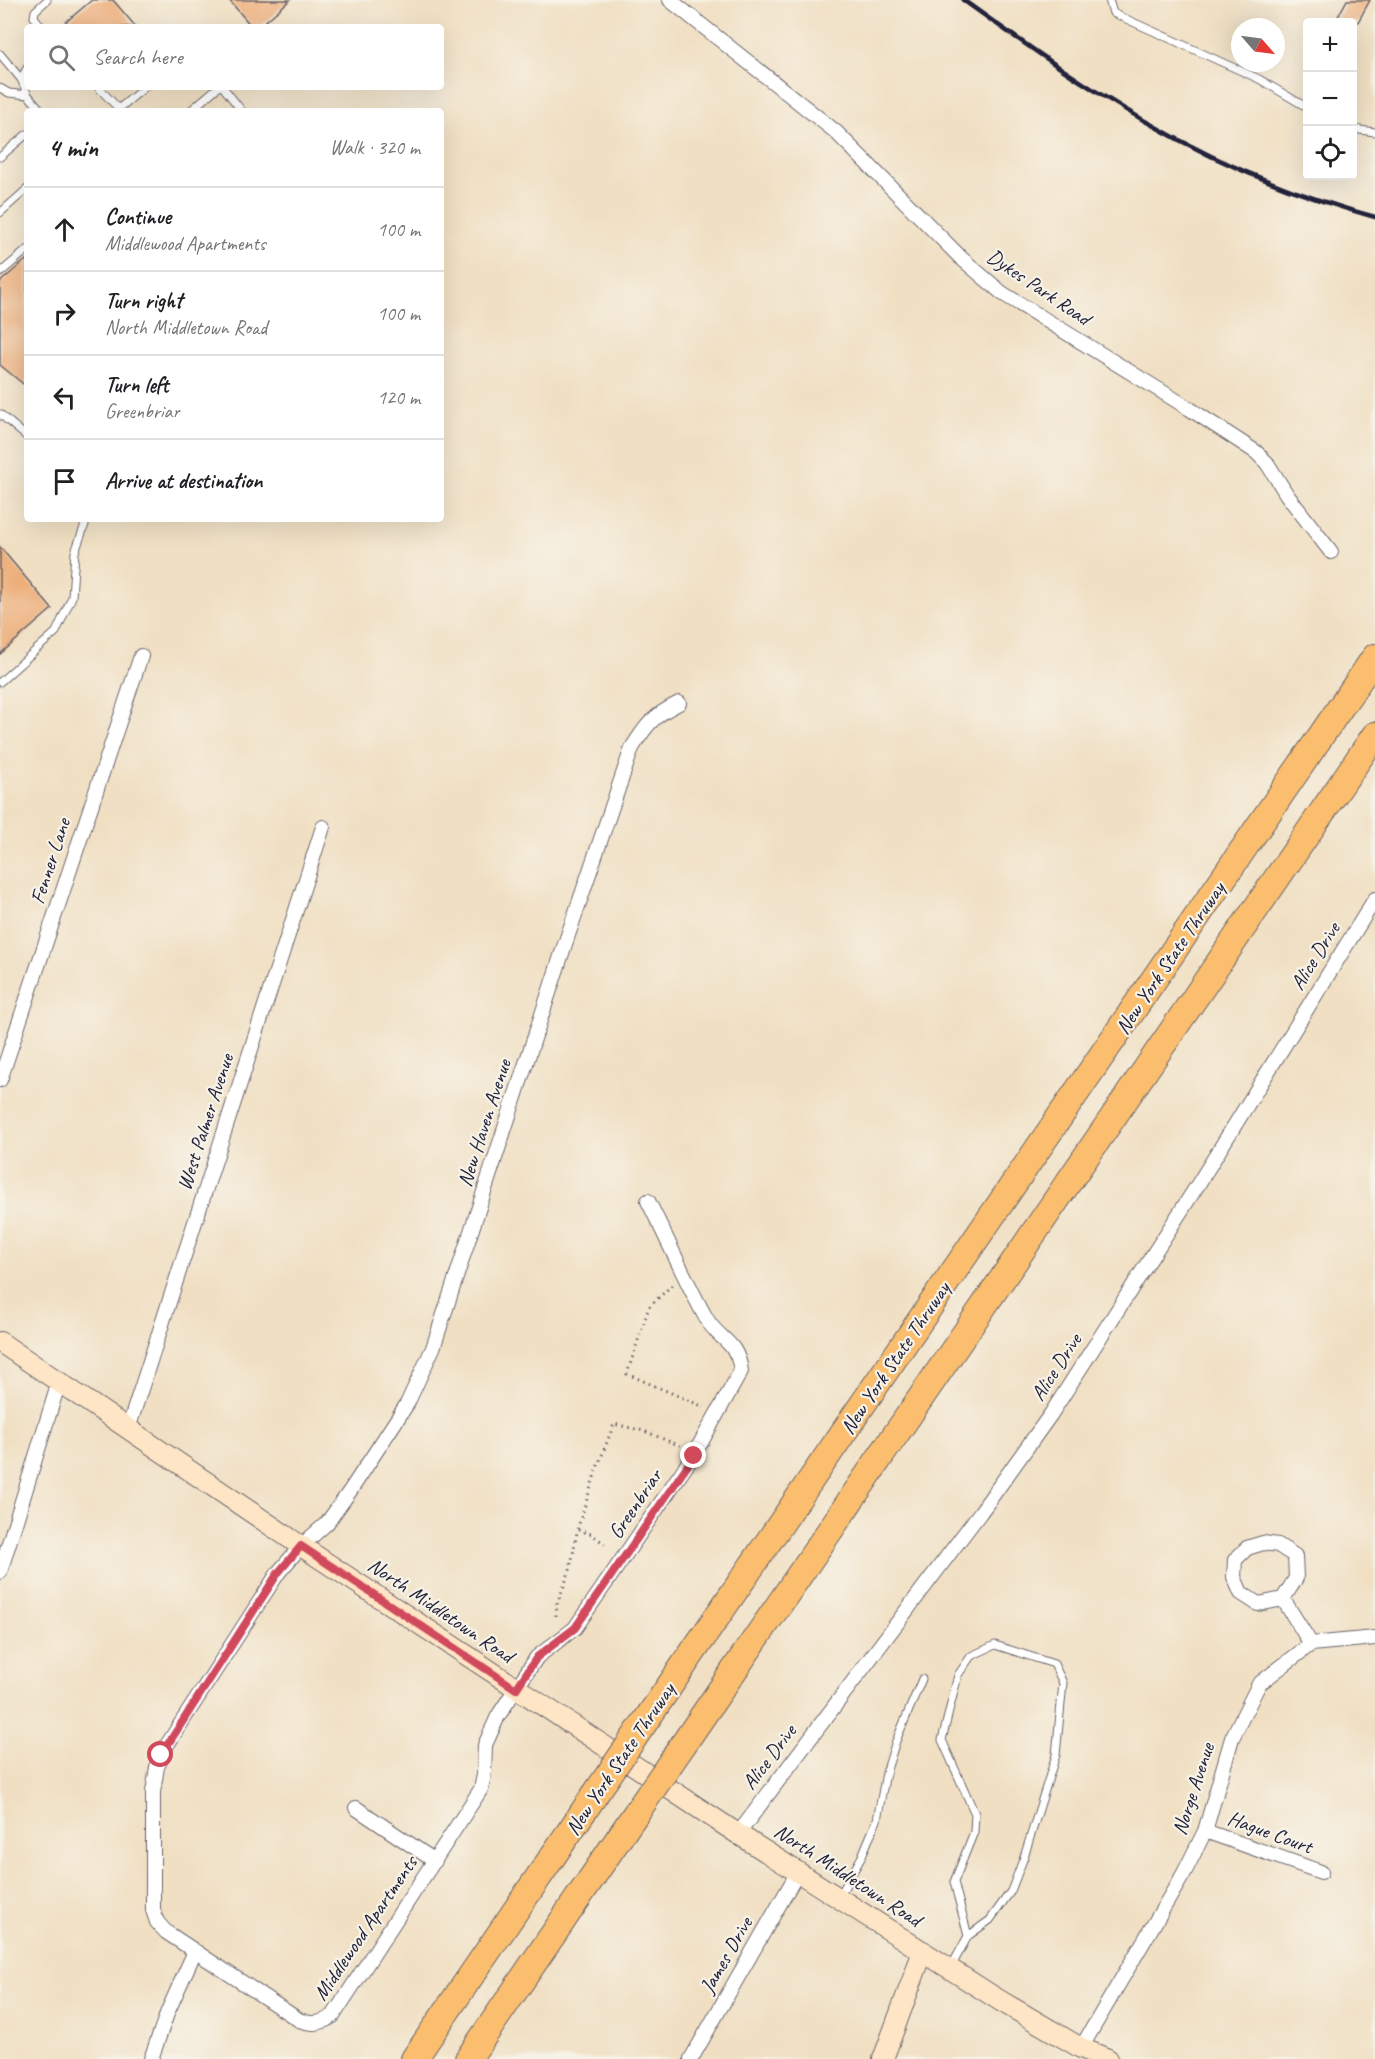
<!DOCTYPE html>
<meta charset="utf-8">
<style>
:root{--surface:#fff;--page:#f2f2f2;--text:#202124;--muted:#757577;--line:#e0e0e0}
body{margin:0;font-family:Caveat,sans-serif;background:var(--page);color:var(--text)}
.controls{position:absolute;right:18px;top:18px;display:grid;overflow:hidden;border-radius:6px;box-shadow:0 6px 24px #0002}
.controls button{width:54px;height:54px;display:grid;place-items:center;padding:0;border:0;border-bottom:2px solid var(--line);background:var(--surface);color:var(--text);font:30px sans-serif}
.compass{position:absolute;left:1231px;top:18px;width:54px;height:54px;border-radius:50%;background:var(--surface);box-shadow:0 6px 24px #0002;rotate:118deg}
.stop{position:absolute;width:18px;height:18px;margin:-14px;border:4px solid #d1495b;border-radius:50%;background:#fff}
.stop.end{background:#d1495b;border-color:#fff;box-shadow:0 2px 6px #0008}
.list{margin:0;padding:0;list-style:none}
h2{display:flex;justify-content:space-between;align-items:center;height:78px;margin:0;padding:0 24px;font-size:26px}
h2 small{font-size:20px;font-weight:400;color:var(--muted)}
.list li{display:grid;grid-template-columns:39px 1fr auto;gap:18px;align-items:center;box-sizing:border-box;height:84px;padding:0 24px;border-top:2px solid var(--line)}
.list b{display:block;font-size:22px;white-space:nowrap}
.list p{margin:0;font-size:20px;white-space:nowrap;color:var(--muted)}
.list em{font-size:20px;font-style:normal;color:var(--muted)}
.icon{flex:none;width:33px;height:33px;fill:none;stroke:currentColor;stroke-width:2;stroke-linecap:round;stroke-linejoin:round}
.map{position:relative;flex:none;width:1375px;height:2059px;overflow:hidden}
.search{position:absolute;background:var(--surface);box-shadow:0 6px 24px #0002;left:24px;top:24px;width:420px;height:66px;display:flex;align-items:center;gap:15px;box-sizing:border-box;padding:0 21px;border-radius:6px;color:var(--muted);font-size:22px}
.panel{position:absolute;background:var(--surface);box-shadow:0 6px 24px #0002;left:24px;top:108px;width:420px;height:414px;border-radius:6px}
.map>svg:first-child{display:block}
.building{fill:#edae7a}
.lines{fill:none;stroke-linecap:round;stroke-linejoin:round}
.lane-casing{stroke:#6a646a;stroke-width:9}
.street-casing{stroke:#6a646a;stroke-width:16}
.secondary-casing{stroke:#6a646a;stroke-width:22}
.highway-casing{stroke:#6a646a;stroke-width:28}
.path{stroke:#6a646a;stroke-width:3;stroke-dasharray:1.5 4.5;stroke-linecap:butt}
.lane{stroke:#fff;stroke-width:7}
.street{stroke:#fff;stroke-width:14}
.secondary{stroke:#fde5c5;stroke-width:20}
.highway{stroke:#fbbe6e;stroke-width:26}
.rail{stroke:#22223b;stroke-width:4.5}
.highway-bridge-casing{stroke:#6a646a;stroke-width:28;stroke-linecap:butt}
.highway-bridge{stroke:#fbbe6e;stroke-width:26}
.route{stroke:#d1495b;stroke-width:8}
.labels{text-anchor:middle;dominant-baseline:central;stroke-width:4.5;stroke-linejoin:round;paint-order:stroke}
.street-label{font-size:21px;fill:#22223b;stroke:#f7f3e8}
</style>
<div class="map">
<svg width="1375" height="2059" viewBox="0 0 1375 2059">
<rect width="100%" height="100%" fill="#f7f3e8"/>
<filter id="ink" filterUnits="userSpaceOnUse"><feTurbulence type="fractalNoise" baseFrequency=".0167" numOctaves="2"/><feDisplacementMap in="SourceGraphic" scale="12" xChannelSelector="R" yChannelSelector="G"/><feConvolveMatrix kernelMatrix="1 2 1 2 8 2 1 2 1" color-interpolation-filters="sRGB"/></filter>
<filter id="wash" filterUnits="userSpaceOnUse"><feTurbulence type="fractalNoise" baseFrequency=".008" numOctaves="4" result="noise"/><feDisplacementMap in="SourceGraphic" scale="24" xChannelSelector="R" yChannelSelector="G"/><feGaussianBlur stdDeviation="1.35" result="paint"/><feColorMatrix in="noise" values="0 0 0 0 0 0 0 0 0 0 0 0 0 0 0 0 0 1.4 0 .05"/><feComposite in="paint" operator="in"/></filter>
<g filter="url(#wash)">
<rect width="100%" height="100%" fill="#f0dfc2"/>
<g id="blocks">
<!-- building -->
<path class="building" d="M92,0H113L136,27H60Z
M229,0H290L259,27H252Z
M1347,0H1370L1358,22H1335Z
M27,259V387L0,365V282Z
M0,547L52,609L0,654Z"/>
</g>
</g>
<g filter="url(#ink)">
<use href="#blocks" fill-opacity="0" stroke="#6a646a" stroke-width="1.5"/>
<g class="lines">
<defs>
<path id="lane" d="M1109,0L1113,13L1259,79L1308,108
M42,27L34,17L35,11L47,0
M0,54L21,79L28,95L42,111
M21,79L27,68
M98,87L119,109
M223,87L242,111
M0,88L9,93L28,95
M116,111L145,87
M190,111L218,87
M1352,129L1375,132
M0,157L27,134
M0,213L27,189
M0,273L27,250
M0,414L27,437
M0,682L56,632L72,597L75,552L87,519
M840,1895L861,1858L877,1820L886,1773L896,1741L922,1679
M951,1967L968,1936L990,1920L1011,1891L1024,1857L1056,1755L1063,1683L1054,1664L995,1645L971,1656L958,1675L942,1740L975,1814L974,1832L954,1882L968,1936"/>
<path id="street" d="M670,0L836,132L961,258L1002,293L1190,409L1256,452L1267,463L1287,495L1331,552
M0,1080L141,656
M648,1201C668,1240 685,1280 706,1318C719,1341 737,1340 741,1371L695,1453L575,1628L537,1657L498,1716L485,1745L484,1775L481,1789L333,2016C320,2024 313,2025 299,2020L166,1932L157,1922L153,1910V1792L157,1767L167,1745L278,1573L301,1546L327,1523L350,1491L407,1404L433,1348L565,944L632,748C646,725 654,715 679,703
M128,1429L323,827
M0,1572L59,1382
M1283,1599L1258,1604L1241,1593L1234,1577L1235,1560L1247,1548L1263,1543L1278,1545L1295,1556L1296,1578L1283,1599L1311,1644
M356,1808L435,1861
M1205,1831L1321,1872
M738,1834L980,1513L1051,1414L1197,1186L1375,899
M1081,2048L1184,1873L1205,1831L1232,1738L1259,1684L1311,1644L1375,1638
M151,2059L168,2011L195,1951
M691,2059L798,1872"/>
<path id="secondary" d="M0,1342L301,1546L738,1834L999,2000L1081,2048L1108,2059
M883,2059L923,1951"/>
<path id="highway" d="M651,1713L1375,657
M689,1736L1375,735
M414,2059L594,1796
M468,2059L632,1819"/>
</defs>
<!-- lane casing -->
<use href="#lane" class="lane-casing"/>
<!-- street casing -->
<use href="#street" class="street-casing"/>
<!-- secondary casing -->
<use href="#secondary" class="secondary-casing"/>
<!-- highway casing -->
<use href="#highway" class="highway-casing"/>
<!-- path -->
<path class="path" d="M672,1285L649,1307L627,1374L704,1407
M578,1530L591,1534L605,1544
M556,1616L557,1604L570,1570L578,1527L597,1468L614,1424L644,1431L683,1447"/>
<!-- lane -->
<use href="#lane" class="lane"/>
<!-- street -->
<use href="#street" class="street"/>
<!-- secondary -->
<use href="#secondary" class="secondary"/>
<!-- highway -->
<use href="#highway" class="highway"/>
<!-- rail -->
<path class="rail" d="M963,0C1022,42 1082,85 1145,121C1217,163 1294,195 1375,217"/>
<defs>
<path id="highway-bridge" d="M594,1796L651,1713
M632,1819L689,1736"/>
</defs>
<!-- highway-bridge casing -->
<use href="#highway-bridge" class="highway-bridge-casing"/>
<!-- highway-bridge -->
<use href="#highway-bridge" class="highway-bridge"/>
</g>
</g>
<g class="lines" filter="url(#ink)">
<!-- route -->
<path class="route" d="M161,1755L278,1573L301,1546L516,1689L537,1657L575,1628L694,1456"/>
</g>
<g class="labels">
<!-- street labels -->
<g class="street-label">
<text transform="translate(1039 287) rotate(34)">Dykes Park Road</text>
<text transform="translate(50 861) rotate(-72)">Fenner Lane</text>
<text transform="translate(1315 956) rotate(-58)">Alice Drive</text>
<text transform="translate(1170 958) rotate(-56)">New York State Thruway</text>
<text transform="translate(205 1122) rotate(-72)">West Palmer Avenue</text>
<text transform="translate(484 1123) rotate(-72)">New Haven Avenue</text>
<text transform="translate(895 1358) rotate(-56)">New York State Thruway</text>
<text transform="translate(1056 1367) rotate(-57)">Alice Drive</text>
<text transform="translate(635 1504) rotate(-56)">Greenbriar</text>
<text transform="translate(441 1610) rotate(34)">North Middletown Road</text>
<text transform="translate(769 1757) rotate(-53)">Alice Drive</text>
<text transform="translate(620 1759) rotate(-56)">New York State Thruway</text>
<text transform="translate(1193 1789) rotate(-72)">Norge Avenue</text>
<text transform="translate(1270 1832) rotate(20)">Hague Court</text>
<text transform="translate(848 1875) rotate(33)">North Middletown Road</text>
<text transform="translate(365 1928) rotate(-56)">Middlewood Apartments</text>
<text transform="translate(726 1955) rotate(-60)">James Drive</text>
</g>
</g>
</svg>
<div class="controls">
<button>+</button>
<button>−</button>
<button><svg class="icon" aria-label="locate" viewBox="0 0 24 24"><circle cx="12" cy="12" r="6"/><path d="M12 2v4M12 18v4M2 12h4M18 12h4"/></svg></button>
</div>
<svg class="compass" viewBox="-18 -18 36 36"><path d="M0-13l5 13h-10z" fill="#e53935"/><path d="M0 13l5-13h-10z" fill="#757577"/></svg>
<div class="stop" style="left:161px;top:1755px"></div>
<div class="stop end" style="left:694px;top:1456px"></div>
<div class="search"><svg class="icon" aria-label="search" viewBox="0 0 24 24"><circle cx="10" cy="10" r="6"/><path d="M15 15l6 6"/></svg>Search here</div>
<section class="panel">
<h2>4 min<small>Walk · 320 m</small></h2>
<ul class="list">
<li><svg class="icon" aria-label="ahead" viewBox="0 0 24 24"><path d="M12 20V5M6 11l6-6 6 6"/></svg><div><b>Continue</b><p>Middlewood Apartments</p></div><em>100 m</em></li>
<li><svg class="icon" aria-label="right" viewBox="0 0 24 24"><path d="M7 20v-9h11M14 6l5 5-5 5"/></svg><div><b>Turn right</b><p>North Middletown Road</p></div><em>100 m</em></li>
<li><svg class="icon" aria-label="left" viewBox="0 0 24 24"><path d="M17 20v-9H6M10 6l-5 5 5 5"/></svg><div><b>Turn left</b><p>Greenbriar</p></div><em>120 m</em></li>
<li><svg class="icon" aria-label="arrive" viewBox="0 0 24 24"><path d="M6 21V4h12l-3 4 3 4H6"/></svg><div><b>Arrive at destination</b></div></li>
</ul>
</section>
</div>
